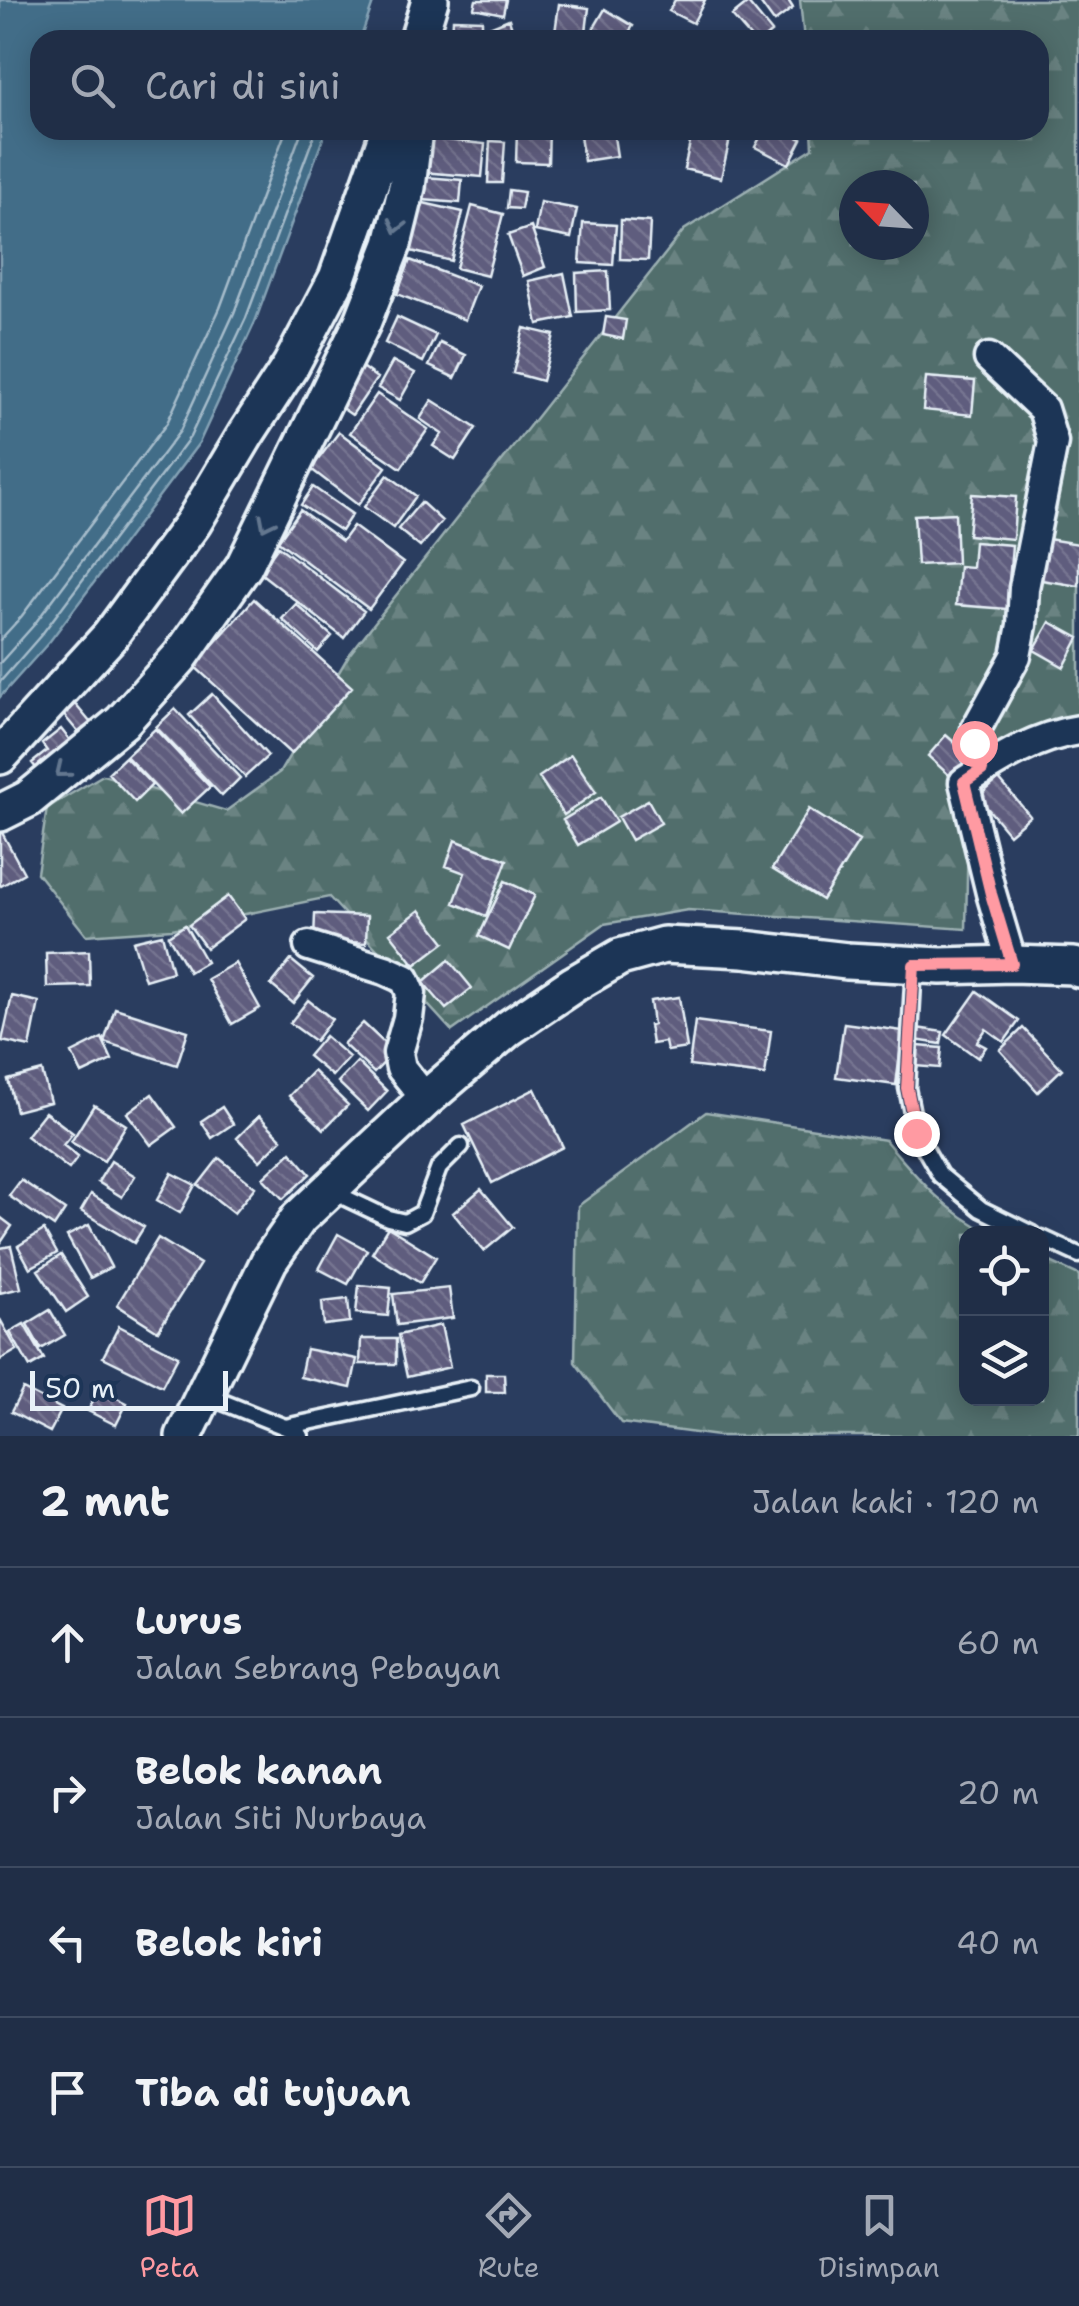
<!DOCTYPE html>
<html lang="id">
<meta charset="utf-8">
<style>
:root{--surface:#202e47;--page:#28364e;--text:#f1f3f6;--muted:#a2a8b4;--line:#3d4a60;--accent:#ff9aa2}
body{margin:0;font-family:"Shantell Sans",sans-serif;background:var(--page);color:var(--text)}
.controls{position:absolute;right:30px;bottom:30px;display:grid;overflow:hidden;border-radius:20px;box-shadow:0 5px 25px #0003}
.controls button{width:90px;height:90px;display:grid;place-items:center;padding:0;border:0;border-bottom:2px solid var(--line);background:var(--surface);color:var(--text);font:50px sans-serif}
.compass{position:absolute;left:839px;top:170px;width:90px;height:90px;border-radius:50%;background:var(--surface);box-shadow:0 5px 25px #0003;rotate:295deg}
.scale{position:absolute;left:30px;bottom:25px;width:198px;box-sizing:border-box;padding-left:10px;border:5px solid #e8f1f8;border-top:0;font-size:28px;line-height:35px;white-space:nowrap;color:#e8f1f8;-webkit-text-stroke:8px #1d3557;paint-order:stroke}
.stop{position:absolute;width:30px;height:30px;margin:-22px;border:8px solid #ff9aa2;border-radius:50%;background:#fff}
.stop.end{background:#ff9aa2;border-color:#fff;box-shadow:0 2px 10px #0008}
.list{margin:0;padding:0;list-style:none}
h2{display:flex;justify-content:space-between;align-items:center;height:130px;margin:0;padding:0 40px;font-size:42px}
h2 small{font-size:32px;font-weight:400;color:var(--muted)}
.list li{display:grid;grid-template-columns:65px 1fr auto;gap:30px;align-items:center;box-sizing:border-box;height:150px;padding:0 40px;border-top:2px solid var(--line)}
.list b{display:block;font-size:38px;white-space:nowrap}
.list p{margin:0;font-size:32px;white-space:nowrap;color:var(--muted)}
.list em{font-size:32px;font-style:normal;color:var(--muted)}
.icon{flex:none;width:55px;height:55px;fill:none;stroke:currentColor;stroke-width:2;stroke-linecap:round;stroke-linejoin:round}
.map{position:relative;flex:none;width:1079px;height:1436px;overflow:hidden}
.search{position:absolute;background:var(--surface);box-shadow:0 5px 25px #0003;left:30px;right:30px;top:30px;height:110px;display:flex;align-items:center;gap:25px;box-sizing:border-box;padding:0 35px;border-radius:30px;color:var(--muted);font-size:38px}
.sheet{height:730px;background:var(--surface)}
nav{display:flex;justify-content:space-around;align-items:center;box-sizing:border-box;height:140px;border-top:2px solid var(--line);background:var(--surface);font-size:28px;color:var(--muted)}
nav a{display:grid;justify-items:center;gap:5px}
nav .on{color:var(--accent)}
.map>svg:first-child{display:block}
.forest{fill:url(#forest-firs);stroke:#9cb0b2;stroke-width:2.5;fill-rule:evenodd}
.water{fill:#426d88;stroke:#84a2b5;stroke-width:2.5}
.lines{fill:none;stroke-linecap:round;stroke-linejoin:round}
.shore{stroke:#a6bccb;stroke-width:2.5}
.building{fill:url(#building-back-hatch);stroke:#e8f1f8;stroke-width:2.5}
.service-casing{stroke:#e8f1f8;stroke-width:21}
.minor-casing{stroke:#e8f1f8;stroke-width:35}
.tertiary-casing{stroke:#e8f1f8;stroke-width:42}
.service{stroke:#1d3557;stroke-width:14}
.minor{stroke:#1d3557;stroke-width:28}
.tertiary{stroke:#1d3557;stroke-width:35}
.oneway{stroke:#64778f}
.route{stroke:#ff9aa2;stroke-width:12}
</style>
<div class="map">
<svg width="1079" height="1436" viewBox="0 0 1079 1436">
<defs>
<pattern id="forest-firs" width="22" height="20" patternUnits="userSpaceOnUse" patternTransform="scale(2.5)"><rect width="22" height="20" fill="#516e6c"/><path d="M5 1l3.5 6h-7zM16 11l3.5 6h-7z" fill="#6a8382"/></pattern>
<pattern id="building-back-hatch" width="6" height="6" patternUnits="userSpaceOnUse" patternTransform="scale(2.5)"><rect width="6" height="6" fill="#5f5d7e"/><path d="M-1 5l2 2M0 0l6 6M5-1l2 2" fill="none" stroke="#767591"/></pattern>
</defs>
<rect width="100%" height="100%" fill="#2a3d5f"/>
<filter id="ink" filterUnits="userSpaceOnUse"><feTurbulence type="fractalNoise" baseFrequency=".01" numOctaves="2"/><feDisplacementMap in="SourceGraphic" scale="20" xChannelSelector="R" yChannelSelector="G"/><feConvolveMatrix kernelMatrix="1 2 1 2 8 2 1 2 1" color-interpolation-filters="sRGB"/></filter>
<g filter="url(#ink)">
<!-- forest -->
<path class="forest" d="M800,0H1079V723L969,773L966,929L688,910L604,924L452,1031L329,897L172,929L86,935L37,873L47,808L103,775L226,811L280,772L349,655L684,230L813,148L812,130H1039V40H804ZM854,185H914V245H854Z
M706,1112L885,1140C916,1176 946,1213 990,1233L966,1234V1398H1042V1258L1079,1275V1436H718L621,1423L575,1362L578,1206Z"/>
<!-- water -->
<path class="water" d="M0,0H374L360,40H40V130H326L255,322L199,443L50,641L0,697Z"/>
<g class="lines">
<!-- shore -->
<path class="shore" d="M0,640L21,617L167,423L220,308L286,130
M0,663L33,626L180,431L234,313L302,130
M0,682L42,634L190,437L246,318L316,130"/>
</g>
<!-- building -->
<path class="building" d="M476,0H506L503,14L474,8Z
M675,0H705L693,23L669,11Z
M758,0H788L793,8L774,22Z
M748,3L772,32L762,40H753L732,16Z
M559,4L589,8L585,40H554Z
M605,9L633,26L624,40H592L588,38Z
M453,19L482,20V40H452Z
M509,19L516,40H492L487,28Z
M434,130H478L477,139L434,134Z
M517,130H549L548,163L516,162Z
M579,130H613L617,156L584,161Z
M693,130H732L721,178L684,169Z
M764,130H783L802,139L789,164L755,147Z
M425,138L485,144L482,177L422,172Z
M490,141L505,142L502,183H488Z
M425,177L462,180L460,203L423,200Z
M509,190L524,192L521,209L507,208Z
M419,202L463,212L451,261L407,250Z
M540,202L577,209L571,238L535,231Z
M472,206L503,214L487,276L456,268Z
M621,220L650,222L648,260L620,259Z
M583,223L616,225L613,265L580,263Z
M531,227L545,267L523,276L508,235Z
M410,260L478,286L465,320L397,294Z
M608,271L610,310L577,312L576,273Z
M564,273L573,317L538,324L529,281Z
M397,317L436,335L423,362L385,343Z
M606,317L626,320L623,339L603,335Z
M524,328L554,335L542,381L513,373Z
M440,343L466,355L455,378L429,366Z
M393,361L415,373L400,400L378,388Z
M359,365L377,378L352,415L333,402Z
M926,377L975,381L972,415L923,410Z
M377,394L428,429L401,468L350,433Z
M432,400L476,428L455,460L433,446L442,434L420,419Z
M339,432L386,467L358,505L311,469Z
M388,475L416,496L393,528L364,507Z
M313,487L352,514L341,531L301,505Z
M972,494L1016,497L1013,539L968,535Z
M421,502L442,521L420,547L398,529Z
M300,510L342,541L353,526L403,563L369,609L278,541Z
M955,513L957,563L917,565L914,515Z
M1048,539L1079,544V586L1041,580Z
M974,542L1012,545L1007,609L956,605L959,566L972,567Z
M278,546L364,611L344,638L259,572Z
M254,599L352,687L291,754L194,666Z
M296,604L332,636L318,652L282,619Z
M1050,622L1079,638L1064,667L1034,650Z
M212,694L268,756L245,777L189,715Z
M75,704L95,728L83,738L63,714Z
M175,709L240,778L222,796L156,727Z
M61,729L76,748L42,775L32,763L47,751L42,744Z
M155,729L210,787L181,814L126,756Z
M946,735L970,756L951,777L928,756Z
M571,755L596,792L564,815L539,777Z
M125,757L152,785L135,802L108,773Z
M999,779L1030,816L1009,834L978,797Z
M601,797L616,822L578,845L563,820Z
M648,800L661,823L631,840L618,817Z
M809,809L859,841L822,900L772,869Z
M0,829L24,873L1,886L0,885Z
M455,840L507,860L486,916L454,903L465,873L446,866Z
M505,881L535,895L509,950L479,936Z
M228,896L245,919L206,948L189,925Z
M420,910L445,942L415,965L390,933Z
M315,914L367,916L366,943L314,940Z
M185,925L206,962L189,972L168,936Z
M162,934L172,972L145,980L133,941Z
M89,951L90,986L47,987L46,953Z
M291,960L313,978L293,1003L271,985Z
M449,960L472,988L446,1009L423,982Z
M235,963L260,1008L232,1024L207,979Z
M977,991L1019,1021L1004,1042L986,1029L977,1042L986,1047L978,1058L946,1035Z
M12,996L39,1002L30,1047L2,1041Z
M679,997L687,1048L667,1051L665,1042L652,1044L649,1025L653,1024L650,1001Z
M308,1000L332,1019L315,1041L290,1023Z
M115,1008L188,1031L177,1065L104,1042Z
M695,1021L771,1031L765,1075L689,1066Z
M363,1023L394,1052L374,1073L343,1044Z
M844,1023L903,1031L896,1085L836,1077Z
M917,1028L943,1032L941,1044L915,1040Z
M1023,1028L1062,1069L1038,1092L1000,1050Z
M325,1036L349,1057L332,1076L308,1056Z
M102,1038L112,1060L82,1074L72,1053Z
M918,1046L942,1048L940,1068L916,1066Z
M357,1062L387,1091L368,1111L338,1082Z
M42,1071L50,1102L16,1111L8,1080Z
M313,1071L348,1105L324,1129L289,1096Z
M535,1089L563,1147L492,1183L464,1125Z
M152,1094L176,1127L151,1145L127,1113Z
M94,1105L126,1125L104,1161L71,1142Z
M222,1107L233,1124L212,1138L201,1121Z
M45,1112L73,1133L63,1145L78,1157L69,1169L26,1136Z
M259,1116L282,1139L260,1161L237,1138Z
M291,1152L310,1174L283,1199L263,1178Z
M219,1158L255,1187L234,1213L198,1185Z
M111,1161L135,1176L122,1197L98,1182Z
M172,1173L195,1185L180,1213L157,1200Z
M21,1180L65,1210L54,1227L9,1196Z
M481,1189L513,1227L484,1251L453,1213Z
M91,1194L144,1227L134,1243L81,1211Z
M0,1217L12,1226L0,1244Z
M89,1225L111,1267L90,1278L67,1236Z
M388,1227L436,1257L420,1283L372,1253Z
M44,1230L57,1253L30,1268L18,1246Z
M338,1234L367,1250L348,1284L319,1269Z
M158,1238L200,1264L158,1331L117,1305Z
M11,1246L21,1288L0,1293V1248Z
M61,1255L88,1297L66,1312L38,1270Z
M359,1285L391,1288L388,1316L356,1313Z
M449,1288L453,1318L397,1325L393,1294Z
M348,1299L350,1322L324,1325L322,1302Z
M50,1310L65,1335L41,1349L27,1324Z
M0,1319L17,1350L0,1360Z
M24,1324L44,1359L30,1367L10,1332Z
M441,1325L450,1367L407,1377L398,1335Z
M119,1326L178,1356L162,1386L103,1357Z
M361,1339H396V1364H360Z
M306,1349L357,1359L351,1388L300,1377Z
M486,1374H504L505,1392H486Z
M23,1389L62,1409L50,1432L11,1412Z
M99,1389L127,1403L116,1425L88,1411Z"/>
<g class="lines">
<defs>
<path id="service" d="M914,966L907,1088L916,1133L940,1175L981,1209L1032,1234
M333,1192L388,1218L405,1222L422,1213L439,1168L461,1146
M1042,1238L1079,1255
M205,1395L285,1427L301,1436
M285,1427L471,1388"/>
<path id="minor" d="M982,771L974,743L976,729L1016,656L1022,625L1024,588L1053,442L1043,409L989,358
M309,946L385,970L405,979L411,993L408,1018L398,1053L401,1068L426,1099
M1012,964L991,893L964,782C1000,759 1036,736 1079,730"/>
<path id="tertiary" d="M418,40L430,0
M0,756L110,636L193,523L246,434L291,365L337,278L389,130
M0,813L28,799L122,722L180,657L244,566L363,321L393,244L407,187L414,130
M184,1436L269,1261L299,1218L426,1099L509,1028L574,984L620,957L664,945L744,949L847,961L941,966L1012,964L1074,966L1079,969"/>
</defs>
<!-- service casing -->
<use href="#service" class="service-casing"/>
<!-- minor casing -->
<use href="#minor" class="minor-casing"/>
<!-- tertiary casing -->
<use href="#tertiary" class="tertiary-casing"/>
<!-- service -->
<use href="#service" class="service"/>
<!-- minor -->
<use href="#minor" class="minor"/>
<!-- tertiary -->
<use href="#tertiary" class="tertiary"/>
</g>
<!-- one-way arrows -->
<defs><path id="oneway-chevron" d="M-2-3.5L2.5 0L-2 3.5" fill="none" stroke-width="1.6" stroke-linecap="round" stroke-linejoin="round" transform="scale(2.5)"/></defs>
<g class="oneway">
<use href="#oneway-chevron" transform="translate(397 226) rotate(104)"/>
<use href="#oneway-chevron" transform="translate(266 523) rotate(117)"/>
<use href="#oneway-chevron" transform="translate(62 771) rotate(141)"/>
</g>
</g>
<g class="lines" filter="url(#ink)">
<!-- route -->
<path class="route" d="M916,1133L907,1088L914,965L1012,964L991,894L964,782L982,770L974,743"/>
</g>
</svg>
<div class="controls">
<button><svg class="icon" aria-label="locate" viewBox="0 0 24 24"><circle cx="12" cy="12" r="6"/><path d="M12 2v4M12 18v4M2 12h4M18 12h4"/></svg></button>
<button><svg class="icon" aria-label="layers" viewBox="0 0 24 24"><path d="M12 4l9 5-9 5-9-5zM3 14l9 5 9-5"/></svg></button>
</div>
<svg class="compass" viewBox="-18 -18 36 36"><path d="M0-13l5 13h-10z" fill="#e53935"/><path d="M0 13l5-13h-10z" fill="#a2a8b4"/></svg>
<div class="scale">50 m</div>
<div class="stop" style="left:974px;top:743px"></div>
<div class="stop end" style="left:916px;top:1133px"></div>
<div class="search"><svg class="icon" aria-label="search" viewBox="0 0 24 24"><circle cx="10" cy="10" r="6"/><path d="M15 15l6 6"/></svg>Cari di sini</div>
</div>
<section class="sheet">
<h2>2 mnt<small>Jalan kaki · 120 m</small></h2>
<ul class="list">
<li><svg class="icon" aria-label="ahead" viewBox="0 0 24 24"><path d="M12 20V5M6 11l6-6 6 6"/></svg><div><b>Lurus</b><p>Jalan Sebrang Pebayan</p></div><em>60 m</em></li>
<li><svg class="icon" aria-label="right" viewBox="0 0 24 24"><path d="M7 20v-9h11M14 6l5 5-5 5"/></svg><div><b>Belok kanan</b><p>Jalan Siti Nurbaya</p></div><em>20 m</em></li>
<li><svg class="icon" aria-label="left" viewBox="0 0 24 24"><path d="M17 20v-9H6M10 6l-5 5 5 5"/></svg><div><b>Belok kiri</b></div><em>40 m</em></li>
<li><svg class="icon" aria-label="arrive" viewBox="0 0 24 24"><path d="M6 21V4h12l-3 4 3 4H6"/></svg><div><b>Tiba di tujuan</b></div></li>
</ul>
</section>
<nav>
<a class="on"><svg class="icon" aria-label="map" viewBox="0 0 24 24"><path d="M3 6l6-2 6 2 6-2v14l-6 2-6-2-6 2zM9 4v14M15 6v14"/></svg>Peta</a>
<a><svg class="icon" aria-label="directions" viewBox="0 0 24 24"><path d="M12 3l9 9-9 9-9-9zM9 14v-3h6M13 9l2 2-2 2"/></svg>Rute</a>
<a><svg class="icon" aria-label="saved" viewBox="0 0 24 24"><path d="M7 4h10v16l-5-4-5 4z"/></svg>Disimpan</a>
</nav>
